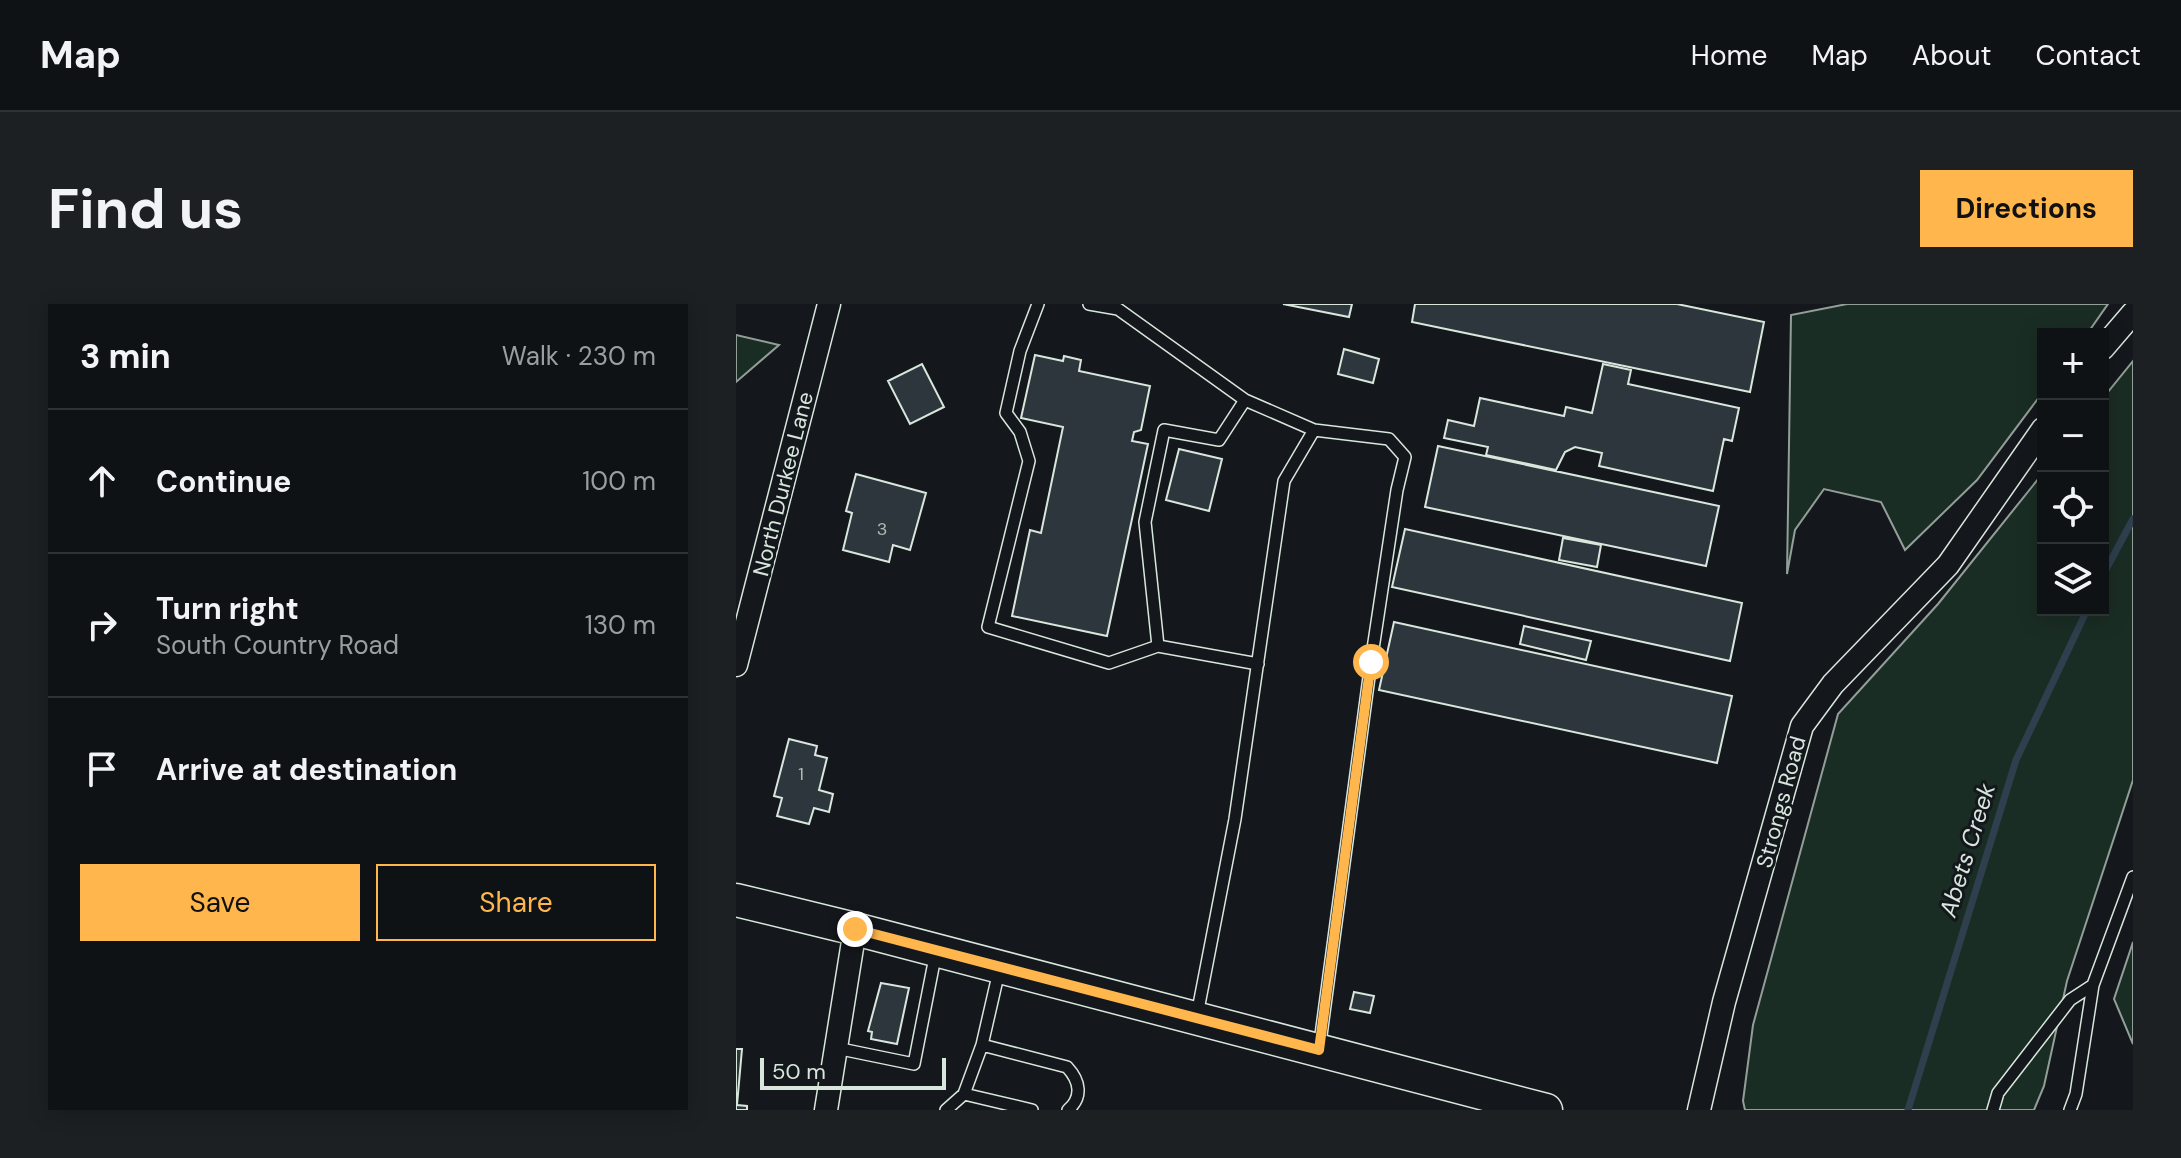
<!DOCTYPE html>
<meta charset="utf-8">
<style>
:root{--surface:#0f1215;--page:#1d2022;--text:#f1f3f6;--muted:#9b9ea0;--line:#2f3234;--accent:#ffb74d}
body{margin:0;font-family:"DM Sans",sans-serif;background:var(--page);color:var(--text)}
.controls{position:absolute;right:24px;top:24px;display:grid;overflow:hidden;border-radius:0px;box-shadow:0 4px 20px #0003}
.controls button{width:72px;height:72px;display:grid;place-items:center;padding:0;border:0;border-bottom:2px solid var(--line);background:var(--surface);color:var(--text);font:40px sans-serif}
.scale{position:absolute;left:24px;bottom:20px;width:186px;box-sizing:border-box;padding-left:8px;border:4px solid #d8e6dc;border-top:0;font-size:22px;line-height:28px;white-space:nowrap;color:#d8e6dc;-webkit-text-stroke:6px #14181c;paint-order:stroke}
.stop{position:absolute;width:24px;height:24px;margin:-18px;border:6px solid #ffb74d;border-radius:50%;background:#fff}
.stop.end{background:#ffb74d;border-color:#fff;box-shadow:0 2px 8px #0008}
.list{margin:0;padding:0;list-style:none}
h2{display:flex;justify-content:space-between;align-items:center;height:104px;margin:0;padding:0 32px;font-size:34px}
h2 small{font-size:26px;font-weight:400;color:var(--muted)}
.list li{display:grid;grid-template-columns:52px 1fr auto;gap:24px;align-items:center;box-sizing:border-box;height:144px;padding:0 32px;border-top:2px solid var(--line)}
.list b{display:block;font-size:30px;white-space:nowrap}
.list p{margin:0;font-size:26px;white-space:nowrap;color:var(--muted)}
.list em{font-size:26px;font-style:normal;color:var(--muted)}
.actions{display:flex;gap:16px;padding:24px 32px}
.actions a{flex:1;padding:18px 0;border:2px solid var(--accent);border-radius:0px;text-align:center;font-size:28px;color:var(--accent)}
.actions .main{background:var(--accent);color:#111}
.icon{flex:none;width:44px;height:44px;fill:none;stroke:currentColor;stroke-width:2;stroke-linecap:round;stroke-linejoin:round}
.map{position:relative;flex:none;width:1397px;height:806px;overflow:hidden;border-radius:0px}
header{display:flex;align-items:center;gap:48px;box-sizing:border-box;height:112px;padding:0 40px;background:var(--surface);border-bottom:2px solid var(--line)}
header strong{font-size:38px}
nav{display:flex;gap:44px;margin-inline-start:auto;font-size:28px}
.intro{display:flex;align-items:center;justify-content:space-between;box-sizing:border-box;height:192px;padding:0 48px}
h1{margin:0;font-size:56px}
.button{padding:20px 36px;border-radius:0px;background:var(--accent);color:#111;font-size:28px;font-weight:700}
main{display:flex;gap:48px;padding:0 48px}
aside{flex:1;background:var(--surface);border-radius:0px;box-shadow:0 4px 20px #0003}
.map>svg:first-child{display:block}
.green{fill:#1a2d24;stroke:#939e99;stroke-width:2}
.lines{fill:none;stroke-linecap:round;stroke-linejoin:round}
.stream{stroke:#2f3f4d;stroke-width:7}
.building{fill:#2c363c;stroke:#d8e6dc;stroke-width:2}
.service-casing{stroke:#d8e6dc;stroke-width:14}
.minor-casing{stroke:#d8e6dc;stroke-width:25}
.secondary-casing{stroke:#d8e6dc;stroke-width:35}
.service{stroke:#14181c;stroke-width:11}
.minor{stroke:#14181c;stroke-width:22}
.secondary{stroke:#14181c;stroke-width:32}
.route{stroke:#ffb74d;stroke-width:10}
.labels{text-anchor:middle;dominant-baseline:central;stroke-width:6;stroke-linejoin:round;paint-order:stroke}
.number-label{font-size:18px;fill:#adbab4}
.street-label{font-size:22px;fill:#d8e6dc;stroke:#14181c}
.water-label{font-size:24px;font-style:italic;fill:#d8e6dc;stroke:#14181c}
</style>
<header>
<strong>Map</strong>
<nav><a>Home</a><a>Map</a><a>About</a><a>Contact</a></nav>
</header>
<div class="intro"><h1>Find us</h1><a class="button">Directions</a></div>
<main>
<aside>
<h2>3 min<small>Walk · 230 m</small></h2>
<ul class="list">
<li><svg class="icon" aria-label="ahead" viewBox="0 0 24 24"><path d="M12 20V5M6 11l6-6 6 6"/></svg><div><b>Continue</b></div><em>100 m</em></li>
<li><svg class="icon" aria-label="right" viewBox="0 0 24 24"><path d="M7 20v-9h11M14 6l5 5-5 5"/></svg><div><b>Turn right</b><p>South Country Road</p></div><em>130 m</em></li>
<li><svg class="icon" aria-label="arrive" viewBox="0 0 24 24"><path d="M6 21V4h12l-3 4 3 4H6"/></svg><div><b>Arrive at destination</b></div></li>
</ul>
<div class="actions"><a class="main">Save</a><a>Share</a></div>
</aside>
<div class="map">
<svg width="1397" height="806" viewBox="0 0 1397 806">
<rect width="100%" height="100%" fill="#14181c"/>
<!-- green -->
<path class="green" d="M1111,0H1372L1351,30H1307V88L1241,176L1169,246L1145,198L1088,185L1059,226L1051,270L1055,11Z
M0,31L43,41L0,78Z
M1397,57V476L1331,677L1308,782L1298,806H1009L1007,797L1017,721L1102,410L1202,300L1307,169V306H1367V94Z
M1397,638V740L1378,695Z"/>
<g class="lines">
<!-- stream -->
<path class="stream" d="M1367,271L1397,215
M1172,806L1280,456L1351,306"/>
</g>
<!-- building -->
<path class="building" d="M547,0H616L613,13Z
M679,0H941L1028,18L1014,88L676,18Z
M608,45L643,55L637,79L602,70Z
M299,51L327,57L328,52L345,56L343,67L414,82L405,126L398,128L396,137L412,140L371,332L276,312L294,226L305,229L327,123L285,114Z
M186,60L208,103L174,120L152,77Z
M867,60L895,66L892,80L1003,104L996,137L988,135L977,187L863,162L866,149L839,143L829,148L820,166L750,151L752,143L708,134L712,116L738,122L744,94L828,112L830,103L856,109Z
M702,142L983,202L970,262L689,203Z
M443,145L486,155L473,207L430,196Z
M120,170L190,189L174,246L157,241L153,258L107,246L116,209L110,207Z
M669,225L1006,299L994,357L656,283Z
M827,234L865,241L861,263L823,256Z
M658,318L996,392L981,459L643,386Z
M788,322L855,337L850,356L784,340Z
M53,435L81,442L79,451L91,454L83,486L97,490L93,508L78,504L73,520L41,512L46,494L38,492Z
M145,679L173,684L161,740L135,735L136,728L132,727Z
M618,688L638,692L634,709L614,705Z
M0,745H6L1,801L11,802V806H0Z"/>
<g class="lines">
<defs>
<path id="service" d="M302,0L284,47L270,109L284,128L293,157L252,323L373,359L422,342L522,360
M353,0L382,5L509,96L578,126
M422,342L409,218L428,126L483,136L509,96
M461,711L499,515L548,177L578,126L653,135L669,153L661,186L635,358L583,746
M246,741L331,763C344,777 347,793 332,806
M100,744L178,760L200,648
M228,790L296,806
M210,806L228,790L246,741L263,667
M1257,806L1262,789L1334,696L1357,681
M1334,806L1340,790L1357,681L1397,573"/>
<path id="minor" d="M1367,44L1397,9
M0,361L93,0
M90,806L119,625
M963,806L988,698L1066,422L1097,380L1212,261L1307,125"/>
<path id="secondary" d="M0,596L119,625L810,806"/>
</defs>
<!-- service casing -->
<use href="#service" class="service-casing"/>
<!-- minor casing -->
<use href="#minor" class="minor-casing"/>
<!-- secondary casing -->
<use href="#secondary" class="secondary-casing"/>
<!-- service -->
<use href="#service" class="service"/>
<!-- minor -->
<use href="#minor" class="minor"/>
<!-- secondary -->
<use href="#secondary" class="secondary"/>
</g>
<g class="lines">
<!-- route -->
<path class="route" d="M119,625L583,746L635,358"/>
</g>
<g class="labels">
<!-- number labels -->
<g class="number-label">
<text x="146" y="225">3</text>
<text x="65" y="470">1</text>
</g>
<!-- street labels -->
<g class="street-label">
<text transform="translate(47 180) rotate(-76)">North Durkee Lane</text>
<text transform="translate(1045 498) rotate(-75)">Strongs Road</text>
</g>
<!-- water labels -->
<g class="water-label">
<text transform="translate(1231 546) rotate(-73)">Abets Creek</text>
</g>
</g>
</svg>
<div class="controls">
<button>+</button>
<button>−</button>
<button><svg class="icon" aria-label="locate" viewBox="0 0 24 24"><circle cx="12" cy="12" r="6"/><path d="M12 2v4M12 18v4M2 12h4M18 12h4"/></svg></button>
<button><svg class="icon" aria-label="layers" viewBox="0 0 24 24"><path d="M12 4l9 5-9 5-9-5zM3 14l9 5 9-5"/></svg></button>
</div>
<div class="scale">50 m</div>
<div class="stop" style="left:635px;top:358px"></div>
<div class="stop end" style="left:119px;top:625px"></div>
</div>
</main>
